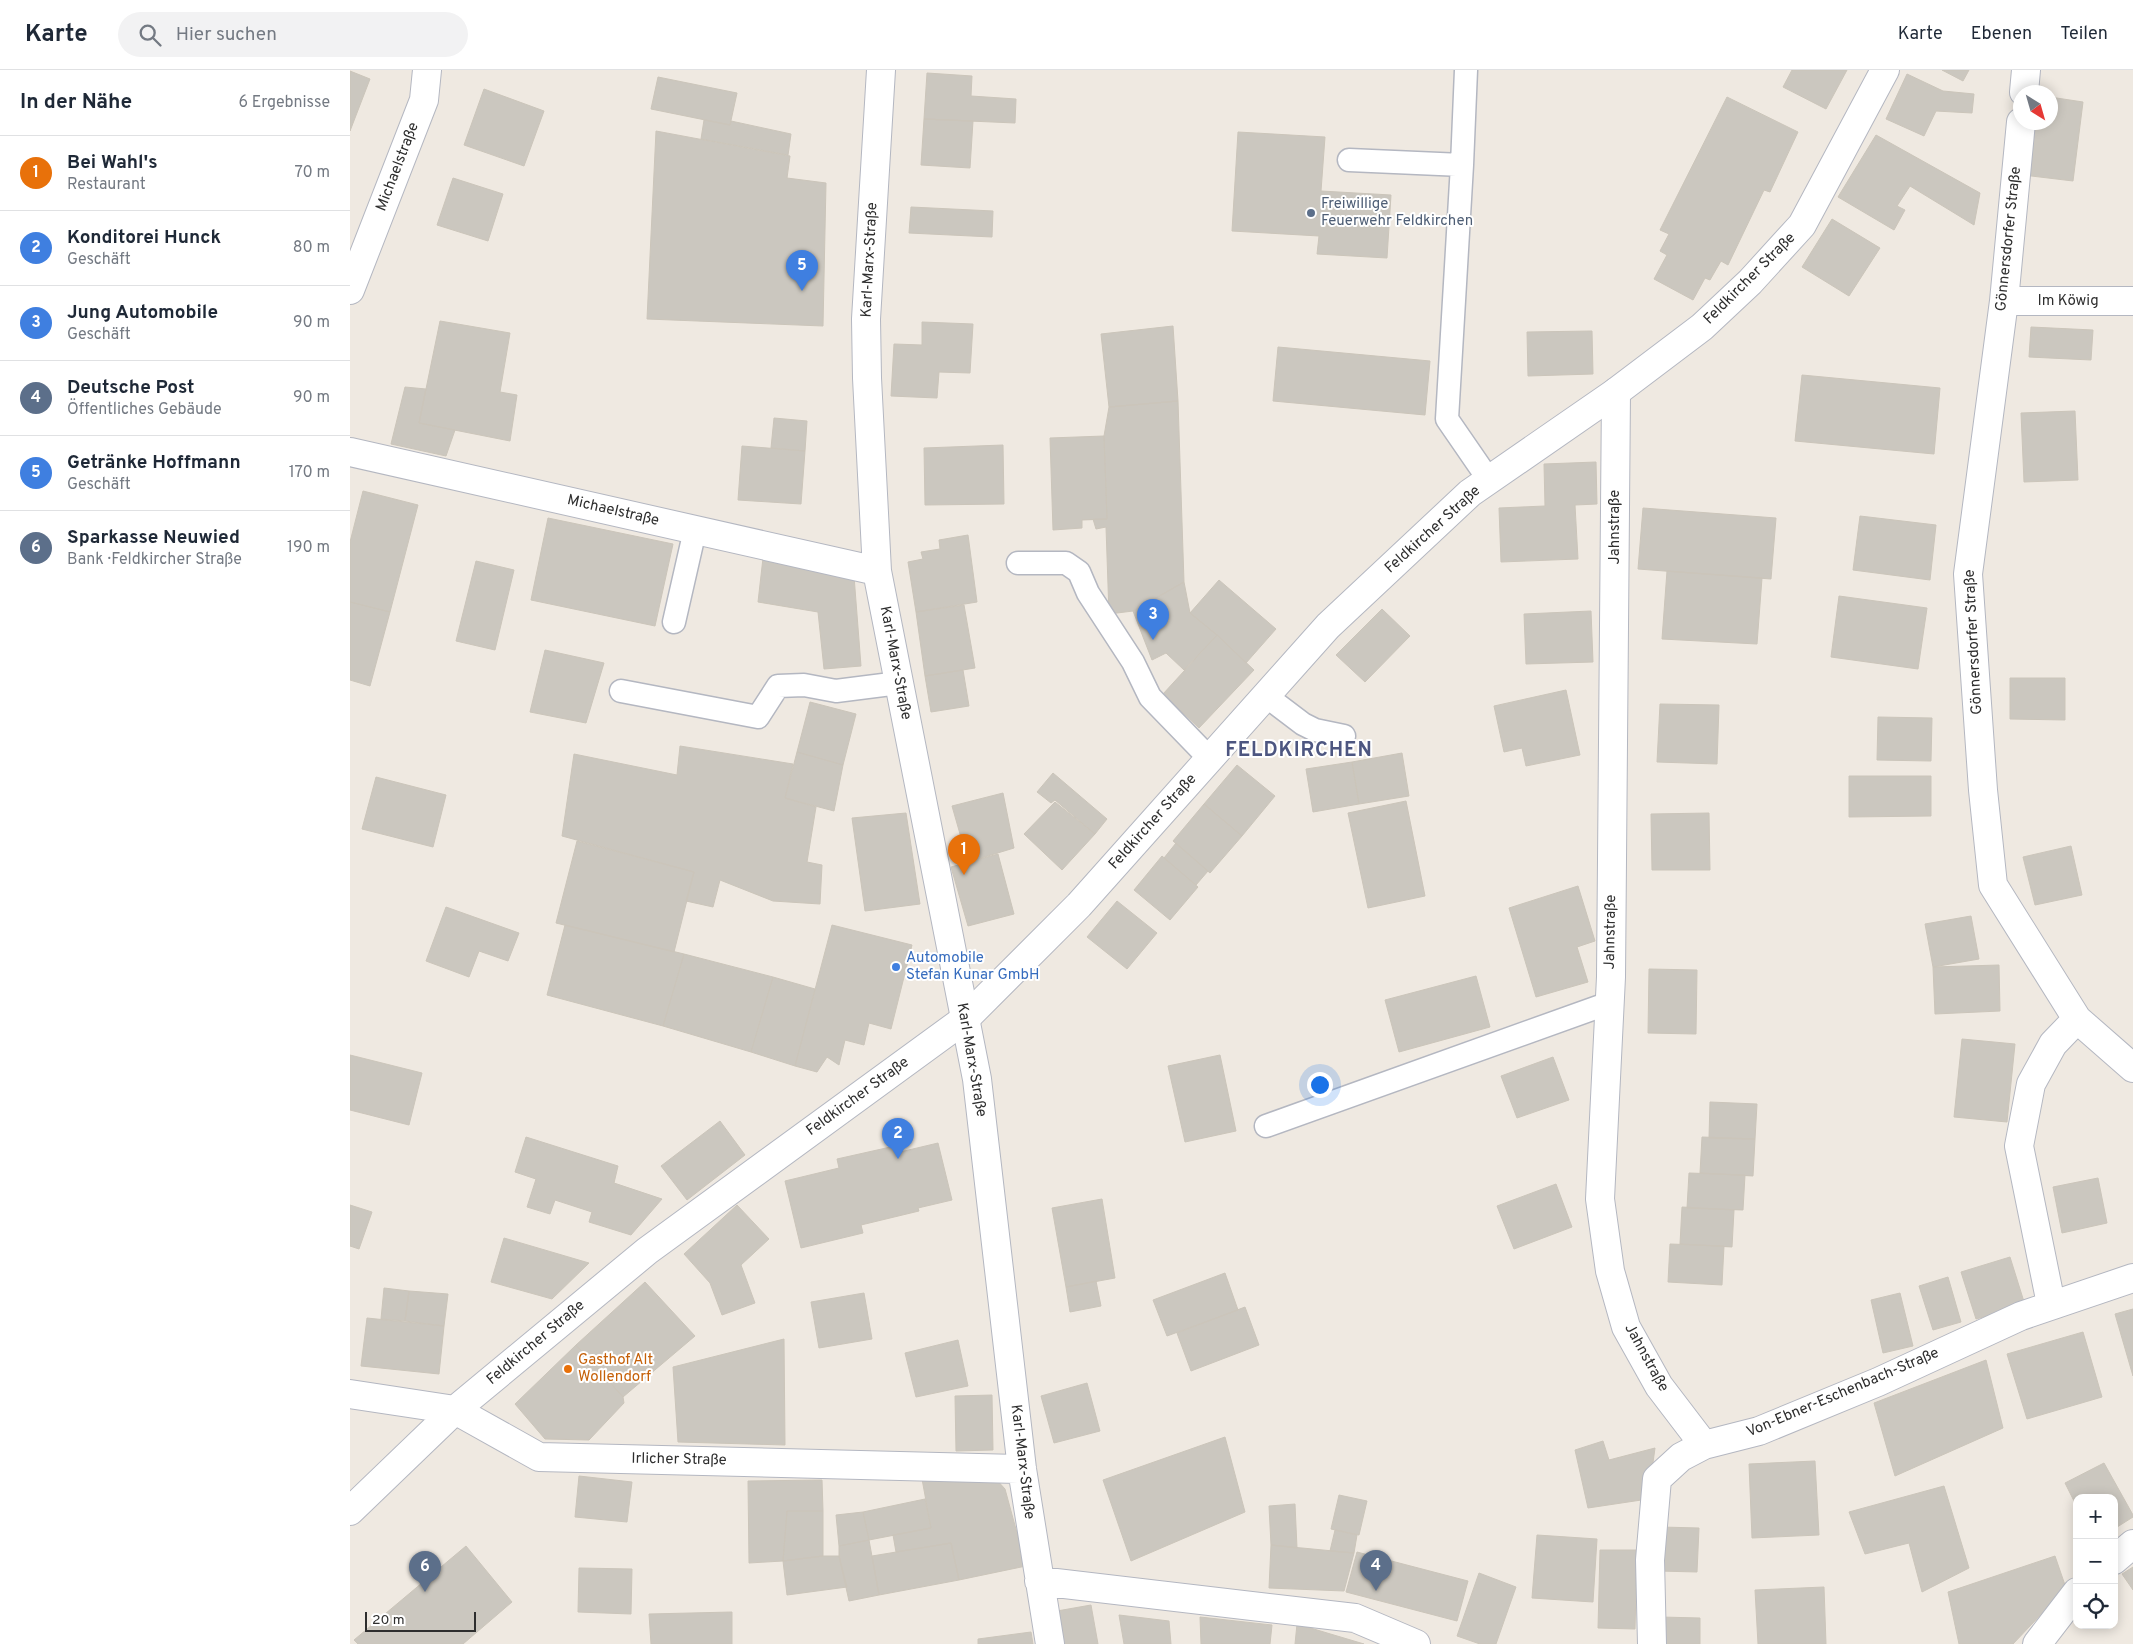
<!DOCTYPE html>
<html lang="de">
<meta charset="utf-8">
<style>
:root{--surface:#fff;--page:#f2f2f3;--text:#1f2937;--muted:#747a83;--line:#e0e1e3;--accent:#0f766e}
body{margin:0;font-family:Overpass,sans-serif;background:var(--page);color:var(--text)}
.controls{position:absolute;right:15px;bottom:15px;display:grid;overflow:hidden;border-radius:10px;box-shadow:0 2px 12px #0003}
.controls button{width:45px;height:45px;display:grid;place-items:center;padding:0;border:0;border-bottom:1px solid var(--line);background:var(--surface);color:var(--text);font:25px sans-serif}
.compass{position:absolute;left:1663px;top:15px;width:45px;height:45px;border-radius:50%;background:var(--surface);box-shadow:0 2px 12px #0003;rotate:143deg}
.scale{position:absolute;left:15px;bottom:12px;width:111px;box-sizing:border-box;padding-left:5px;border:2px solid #2e2e2e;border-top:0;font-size:14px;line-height:18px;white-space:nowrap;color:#2e2e2e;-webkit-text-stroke:4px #fff;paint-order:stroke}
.you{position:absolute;left:969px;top:1014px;width:18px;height:18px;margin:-12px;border:4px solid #fff;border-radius:50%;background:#1a73e8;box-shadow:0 0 0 8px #1a73e833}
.badge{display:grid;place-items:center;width:32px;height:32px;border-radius:50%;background:var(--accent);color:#fff;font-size:16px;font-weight:700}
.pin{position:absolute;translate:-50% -41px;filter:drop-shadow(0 1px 2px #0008)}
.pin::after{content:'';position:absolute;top:26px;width:18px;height:15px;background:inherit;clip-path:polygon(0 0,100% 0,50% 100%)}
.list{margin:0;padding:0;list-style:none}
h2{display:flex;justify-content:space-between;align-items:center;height:65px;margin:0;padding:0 20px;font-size:21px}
h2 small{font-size:16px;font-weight:400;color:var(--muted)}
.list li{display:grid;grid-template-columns:32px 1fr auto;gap:15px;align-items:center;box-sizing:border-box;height:75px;padding:0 20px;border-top:1px solid var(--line)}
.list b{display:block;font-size:19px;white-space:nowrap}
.list p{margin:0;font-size:16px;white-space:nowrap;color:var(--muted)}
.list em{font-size:16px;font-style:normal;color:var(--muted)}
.icon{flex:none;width:28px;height:28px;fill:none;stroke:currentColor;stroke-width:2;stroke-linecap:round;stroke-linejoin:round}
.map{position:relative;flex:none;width:1783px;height:1574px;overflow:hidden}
header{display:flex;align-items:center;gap:30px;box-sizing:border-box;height:70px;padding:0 25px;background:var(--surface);border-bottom:1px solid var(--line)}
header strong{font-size:24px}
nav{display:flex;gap:28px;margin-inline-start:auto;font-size:18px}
.search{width:350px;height:45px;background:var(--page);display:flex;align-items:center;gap:12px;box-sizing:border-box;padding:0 18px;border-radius:28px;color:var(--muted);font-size:19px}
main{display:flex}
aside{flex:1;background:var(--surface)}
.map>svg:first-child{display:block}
.building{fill:#cbc7bf;stroke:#cbc5ba}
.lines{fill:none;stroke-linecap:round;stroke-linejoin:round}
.service-casing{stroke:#b4b7c1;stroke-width:25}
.minor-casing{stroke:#b4b7c1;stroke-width:30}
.tertiary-casing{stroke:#b4b7c1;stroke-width:30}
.service{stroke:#fff;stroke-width:22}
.minor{stroke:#fff;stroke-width:28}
.tertiary{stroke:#fff;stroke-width:28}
.service-dot{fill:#5c6f8a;stroke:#fff;stroke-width:2}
.shop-dot{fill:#3f7fe0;stroke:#fff;stroke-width:2}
.food-dot{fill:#e8710a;stroke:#fff;stroke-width:2}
.labels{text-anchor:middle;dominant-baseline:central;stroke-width:4;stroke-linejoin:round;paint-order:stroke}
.street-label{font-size:15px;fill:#2e2e2e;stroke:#fff}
.service-label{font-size:15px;fill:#4e5e75;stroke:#fff;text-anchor:start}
.shop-label{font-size:15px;fill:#366cbe;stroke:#fff;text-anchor:start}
.food-label{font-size:15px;fill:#c56008;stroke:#fff;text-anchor:start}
.district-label{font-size:20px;font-weight:bold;letter-spacing:1px;fill:#4d5680;stroke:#fff}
</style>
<header>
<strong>Karte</strong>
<div class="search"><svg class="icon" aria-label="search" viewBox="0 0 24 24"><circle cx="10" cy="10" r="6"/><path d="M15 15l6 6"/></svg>Hier suchen</div>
<nav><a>Karte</a><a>Ebenen</a><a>Teilen</a></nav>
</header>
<main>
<aside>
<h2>In der Nähe<small>6 Ergebnisse</small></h2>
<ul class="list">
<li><span class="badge" style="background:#e8710a">1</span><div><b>Bei Wahl's</b><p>Restaurant</p></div><em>70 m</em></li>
<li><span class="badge" style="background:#3f7fe0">2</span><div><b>Konditorei Hunck</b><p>Geschäft</p></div><em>80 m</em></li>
<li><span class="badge" style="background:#3f7fe0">3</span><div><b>Jung Automobile</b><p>Geschäft</p></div><em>90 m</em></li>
<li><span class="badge" style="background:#5c6f8a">4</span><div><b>Deutsche Post</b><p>Öffentliches Gebäude</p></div><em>90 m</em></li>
<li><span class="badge" style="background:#3f7fe0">5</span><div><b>Getränke Hoffmann</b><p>Geschäft</p></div><em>170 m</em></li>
<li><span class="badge" style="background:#5c6f8a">6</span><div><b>Sparkasse Neuwied</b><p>Bank · Feldkircher Straße</p></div><em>190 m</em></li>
</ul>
</aside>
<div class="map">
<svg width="1783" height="1574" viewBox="0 0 1783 1574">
<rect width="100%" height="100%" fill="#efe9e1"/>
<!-- building -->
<path class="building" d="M1442,0H1497L1476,39L1433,17Z
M1592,0H1619L1613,11Z
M0,1L20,9L0,61Z
M577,3L622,6L621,26L666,29L665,53L574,49Z
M1557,4L1593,21L1624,24L1622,43L1586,41L1574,66L1536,49Z
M308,7L387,23L380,55L301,39Z
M134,19L194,41L174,96L114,75Z
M1377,27L1448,62L1420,122L1414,120L1378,195L1371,191L1360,210L1355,208L1343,230L1304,209L1317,185L1310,181L1319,164L1310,160Z
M1700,27L1733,32L1723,111L1673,105L1680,52H1700Z
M574,49L623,51L620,98L571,95Z
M354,50L380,55L381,51L441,64L438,85L351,69Z
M306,61L440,86L437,108L476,113L473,256L297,249Z
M888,62L975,67L971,121L1041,125L1037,188L967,184L969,166L882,161Z
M1526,65L1630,123L1624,155L1560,116L1547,136L1555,140L1544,160L1488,127Z
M103,108L153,124L138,171L87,155Z
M561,137L643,141L642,167L559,163Z
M1482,149L1530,178L1499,226L1452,197Z
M90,251L160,263L150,322L167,325L160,371L69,353Z
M572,252L623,254L620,303L589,302L587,328L541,326L544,274L572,275Z
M823,256L828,331L759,337L751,264Z
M1681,257L1743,260L1741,290L1679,287Z
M1242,261L1243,304L1178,306L1177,262Z
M928,277L1080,291L1075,345L923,331Z
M1452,305L1590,318L1584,384L1445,371Z
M55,317L76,319L69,353L105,360L96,386L41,374Z
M828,331L834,512L783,541L759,544L756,457L746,459L743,449H757L754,366L759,337Z
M1725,341L1728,410L1674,412L1671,343Z
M424,348L457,351L455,381L421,378Z
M754,366L757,449L732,450V458L703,460L700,368Z
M653,375L654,434L575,435L574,378Z
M392,376L455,381L451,434L388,430Z
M1246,392L1247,434L1225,435L1228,489L1151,492L1149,438L1195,436L1194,394Z
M13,421L68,435L40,542L0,532V472Z
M1293,438L1426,448L1421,509L1288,499Z
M1510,446L1586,455L1580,510L1503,500Z
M198,448L323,474L305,556L181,530Z
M618,465L627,532L566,542L558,492L573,489L571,482L590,479L589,470Z
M413,488L504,506L511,596L474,599L468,542L408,532Z
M126,491L164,500L145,580L106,571Z
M1317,501L1412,508L1407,574L1312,569Z
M869,510L926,559L896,593L867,565L840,543Z
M834,512L840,543L867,565L834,600L816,583L802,590L783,541Z
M1489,526L1577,538L1568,599L1481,587Z
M0,532L40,542L20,616L0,610Z
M614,535L625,598L575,606L566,542Z
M1032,539L1060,566L1015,612L986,585Z
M1241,541L1243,592L1176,594L1174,544Z
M867,565L904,600L849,658L813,624Z
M195,580L254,593L236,653L180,642Z
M613,600L619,636L581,642L575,606Z
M1660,608H1715V650L1660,649Z
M1216,620L1230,685L1176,696L1172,678L1154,682L1144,636Z
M460,632L506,644L493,695L447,682Z
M1310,634L1369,635L1367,694L1307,692Z
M1528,647L1582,648L1581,691L1527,690Z
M330,676L443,694L435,728L466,737L457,792L472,795L470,834L423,831L370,810L363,837L336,831L344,802L212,766L224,684L327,705Z
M447,682L493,695L484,741L435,728Z
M1052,683L1059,726L1009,734L1002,692Z
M1002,692L1009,734L963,742L956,699Z
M887,695L925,726L892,766L854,734Z
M703,703L757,749L745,764L705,730L701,733L687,722Z
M1499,706H1581V746L1499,747Z
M26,707L96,725L83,777L12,759Z
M653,723L664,778L618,792L602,736Z
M1056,731L1075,826L1018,838L998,743Z
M705,732L745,764L712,800L674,764Z
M854,734L892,766L860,803L823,771Z
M556,743L570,834L515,841L502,748Z
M1359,743L1360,800H1302L1301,744Z
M227,771L344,802L324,882L206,853Z
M826,773L858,801L846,815L814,788Z
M1721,776L1732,825L1685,835L1673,787Z
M648,784L664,844L618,856L601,797Z
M812,786L848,817L820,850L784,820Z
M1228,816L1245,871L1227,877L1238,912L1186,927L1159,838Z
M767,831L807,863L777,899L737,867Z
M96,837L169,863L158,891L129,881L119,907L76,891Z
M1621,846L1629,889L1583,897L1575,854Z
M215,855L334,884L313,956L197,925Z
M482,855L562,875L541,959L519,953L514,975L495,970L489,995L477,987L467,1002L445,996Z
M334,884L423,907L401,982L313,956Z
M1649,895L1650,941L1585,944L1583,897Z
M1299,899L1347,900L1346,964L1298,963Z
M1126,906L1140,957L1049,982L1035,930Z
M423,907L465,919L445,996L401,982Z
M1612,969L1665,974L1657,1052L1604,1047Z
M0,985L72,1003L59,1055L0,1040Z
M870,985L886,1061L835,1072L818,996Z
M1203,987L1219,1030L1167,1048L1151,1006Z
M1360,1032L1407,1034L1405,1069L1359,1068Z
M370,1051L395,1085L337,1130L311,1096Z
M176,1067L268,1096L264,1113L312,1129L281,1165L239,1152L242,1142L205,1130L200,1144L177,1137L186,1109L165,1102Z
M1352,1067L1405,1069L1403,1106L1350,1103Z
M588,1073L602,1130L568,1138L569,1141L511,1155L513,1163L451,1178L435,1111L489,1098L487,1089L545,1076L546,1083Z
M1339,1103L1395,1105L1393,1140L1337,1138Z
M1748,1108L1757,1153L1712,1163L1703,1117Z
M1206,1114L1222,1157L1164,1179L1147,1136Z
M752,1129L765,1208L716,1217L702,1138Z
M0,1135L22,1142L9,1179L0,1176Z
M387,1135L419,1169L391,1195L405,1233L372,1245L360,1213L334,1184Z
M1332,1137L1384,1140L1382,1177L1330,1174Z
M154,1168L239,1193L202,1229L141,1212Z
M1320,1174L1374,1176L1372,1215L1318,1212Z
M1660,1187L1675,1235L1626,1249L1611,1202Z
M875,1203L888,1240L817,1266L803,1230Z
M1598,1207L1611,1252L1583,1260L1569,1216Z
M746,1211L751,1236L720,1242L716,1217Z
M295,1212L345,1266L273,1327L226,1275Z
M34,1218L59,1221L55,1251L31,1249Z
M59,1221L98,1224L94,1256L55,1251Z
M514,1223L522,1269L469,1278L461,1232Z
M1550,1223L1563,1276L1533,1283L1521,1230Z
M895,1237L909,1275L841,1301L827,1263Z
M1783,1239V1306L1765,1244Z
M17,1248L94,1256L89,1304L11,1296Z
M1733,1262L1752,1327L1677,1349L1657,1284Z
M434,1269L435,1375L328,1372L323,1297Z
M608,1270L618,1316L566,1327L555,1283Z
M226,1275L273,1327L274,1333L239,1370L195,1369L165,1334Z
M1636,1290L1653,1358L1545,1406L1524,1333Z
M737,1313L750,1361L704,1373L691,1326Z
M642,1325L643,1380L606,1381L605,1326Z
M875,1367L895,1442L781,1491L753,1410Z
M1253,1371L1259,1390L1305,1378L1298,1429L1238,1438L1225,1380Z
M1465,1391L1469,1465L1402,1468L1399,1394Z
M1754,1393L1783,1445V1447L1764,1459V1428H1727V1437L1715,1413Z
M229,1406L282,1412L277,1452L225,1447Z
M645,1408L655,1419L676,1496L609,1510L601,1473L546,1482L543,1465L581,1458L572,1409Z
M472,1410L473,1441H437L433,1491L399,1493L398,1411Z
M1594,1416L1619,1498L1572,1522L1559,1473L1515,1484L1499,1442Z
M989,1425L1017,1431L1009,1465L981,1459Z
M575,1429L581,1458L519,1470L513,1442Z
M945,1434L947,1478L921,1475L919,1436Z
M437,1441H473V1486L433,1491Z
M513,1442L519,1470L489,1476L486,1445Z
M1311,1457L1349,1458L1347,1502L1309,1501Z
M985,1460L1007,1465L1004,1483L980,1481Z
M1187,1465L1247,1469L1243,1532L1182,1528Z
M519,1470L529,1525L499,1531L489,1486V1476Z
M601,1473L609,1510L529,1525L522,1486Z
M921,1475L1004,1483L994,1521L919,1518Z
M116,1476L162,1532L113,1574H8L4,1570Z
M1250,1480H1287L1285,1559L1248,1558Z
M1007,1482L1118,1511L1107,1551L996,1522Z
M473,1486H489L497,1517L437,1525L433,1491Z
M1705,1486L1716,1518L1663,1574H1609L1598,1522Z
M1783,1497V1520L1772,1504Z
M229,1498L282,1499L281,1544L228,1542Z
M1129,1503L1166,1517L1146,1574H1130L1107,1566Z
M1474,1517L1476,1574H1408L1405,1520Z
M741,1535L748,1574H713L707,1541Z
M382,1542V1574H301L299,1544Z
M769,1545L819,1551L821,1574H774Z
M850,1547L922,1555L920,1574H851Z
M1311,1547L1350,1548V1574H1310Z
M947,1554L1014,1574H945Z
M681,1562L683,1574H628V1569Z"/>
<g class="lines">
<defs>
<path id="service" d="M999,90L1112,95L1097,349L1139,410
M1112,95L1116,0
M668,493H716L729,502L738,523L783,592L800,627L860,689
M324,552L345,460
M271,621L408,647L428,616L454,615L486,621L549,613
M916,626L953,654L965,660L994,666
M916,1056L1259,933"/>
<path id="minor" d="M531,0L516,249L517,308L527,501L627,1009L672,1399L700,1574
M1674,22L1676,0
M1671,52L1654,231L1618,504L1633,720L1643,815L1727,949L1783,998
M0,220L74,30L77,0
M1654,231H1783
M1266,322L1261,907L1250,1129L1260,1201L1276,1257L1309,1316L1354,1375
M0,382L527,501
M1701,1234L1669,1076L1681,1014L1703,974L1727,949
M105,1340L189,1387L672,1399
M1764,1490L1783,1474
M689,1511L1005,1548L1066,1574
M1302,1574L1300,1490L1307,1409L1331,1387L1354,1375L1409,1361L1528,1312L1671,1246L1783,1208
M1687,1574L1727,1522"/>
<path id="tertiary" d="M0,1324L105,1340
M0,1441L105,1340L297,1181L615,949L729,835L978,556L1120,423L1266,322L1352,257L1400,212L1452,155L1535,0"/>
</defs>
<!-- service casing -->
<use href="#service" class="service-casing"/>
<!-- minor casing -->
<use href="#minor" class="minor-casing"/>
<!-- tertiary casing -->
<use href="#tertiary" class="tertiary-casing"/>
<!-- service -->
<use href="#service" class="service"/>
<!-- minor -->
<use href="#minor" class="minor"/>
<!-- tertiary -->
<use href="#tertiary" class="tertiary"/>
</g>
<!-- markers -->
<circle class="service-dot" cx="961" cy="143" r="5"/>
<circle class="shop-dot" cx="546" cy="897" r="5"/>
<circle class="food-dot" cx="218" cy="1299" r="5"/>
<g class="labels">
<!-- street labels -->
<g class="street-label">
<text transform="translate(48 97) rotate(-69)">Michaelstraße</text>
<text transform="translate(1659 169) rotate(-84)">Gönnersdorfer Straße</text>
<text transform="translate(520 190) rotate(-87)">Karl-Marx-Straße</text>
<text transform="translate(1400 209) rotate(-45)">Feldkircher Straße</text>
<text x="1718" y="231">Im Köwig</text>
<text transform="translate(263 441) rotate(13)">Michaelstraße</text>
<text transform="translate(1265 457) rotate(-90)">Jahnstraße</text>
<text transform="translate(1083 460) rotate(-42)">Feldkircher Straße</text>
<text transform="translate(1624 572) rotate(-93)">Gönnersdorfer Straße</text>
<text transform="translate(545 593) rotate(79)">Karl-Marx-Straße</text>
<text transform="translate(803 752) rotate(-48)">Feldkircher Straße</text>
<text transform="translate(1261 862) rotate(-89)">Jahnstraße</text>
<text transform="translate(621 990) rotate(80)">Karl-Marx-Straße</text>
<text transform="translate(508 1027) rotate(-36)">Feldkircher Straße</text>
<text transform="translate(186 1273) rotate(-40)">Feldkircher Straße</text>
<text transform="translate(1296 1288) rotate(61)">Jahnstraße</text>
<text transform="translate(1493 1323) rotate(-23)">Von-Ebner-Eschenbach-Straße</text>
<text transform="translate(329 1390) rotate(1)">Irlicher Straße</text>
<text transform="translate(672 1392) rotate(83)">Karl-Marx-Straße</text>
</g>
<!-- service labels -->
<g class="service-label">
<text x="971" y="134">Freiwillige<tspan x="971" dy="17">Feuerwehr Feldkirchen</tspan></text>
</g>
<!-- shop labels -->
<g class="shop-label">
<text x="556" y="888">Automobile<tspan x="556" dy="17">Stefan Kunar GmbH</tspan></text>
</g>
<!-- food labels -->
<g class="food-label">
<text x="228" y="1290">Gasthof Alt<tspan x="228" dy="17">Wollendorf</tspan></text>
</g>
<!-- district labels -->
<g class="district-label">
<text x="949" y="681">FELDKIRCHEN</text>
</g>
</g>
</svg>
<div class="controls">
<button>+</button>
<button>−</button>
<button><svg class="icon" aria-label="locate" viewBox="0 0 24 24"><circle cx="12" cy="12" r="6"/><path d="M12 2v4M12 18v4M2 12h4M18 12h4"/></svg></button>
</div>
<svg class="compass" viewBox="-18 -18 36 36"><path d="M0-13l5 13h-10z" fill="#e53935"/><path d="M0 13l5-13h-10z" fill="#747a83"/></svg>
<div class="scale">20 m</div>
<div class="you"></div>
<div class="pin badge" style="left:614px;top:805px;background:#e8710a">1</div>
<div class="pin badge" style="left:548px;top:1089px;background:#3f7fe0">2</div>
<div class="pin badge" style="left:803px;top:570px;background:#3f7fe0">3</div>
<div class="pin badge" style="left:1026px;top:1521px;background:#5c6f8a">4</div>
<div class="pin badge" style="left:452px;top:221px;background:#3f7fe0">5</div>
<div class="pin badge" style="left:75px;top:1522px;background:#5c6f8a">6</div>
</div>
</main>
